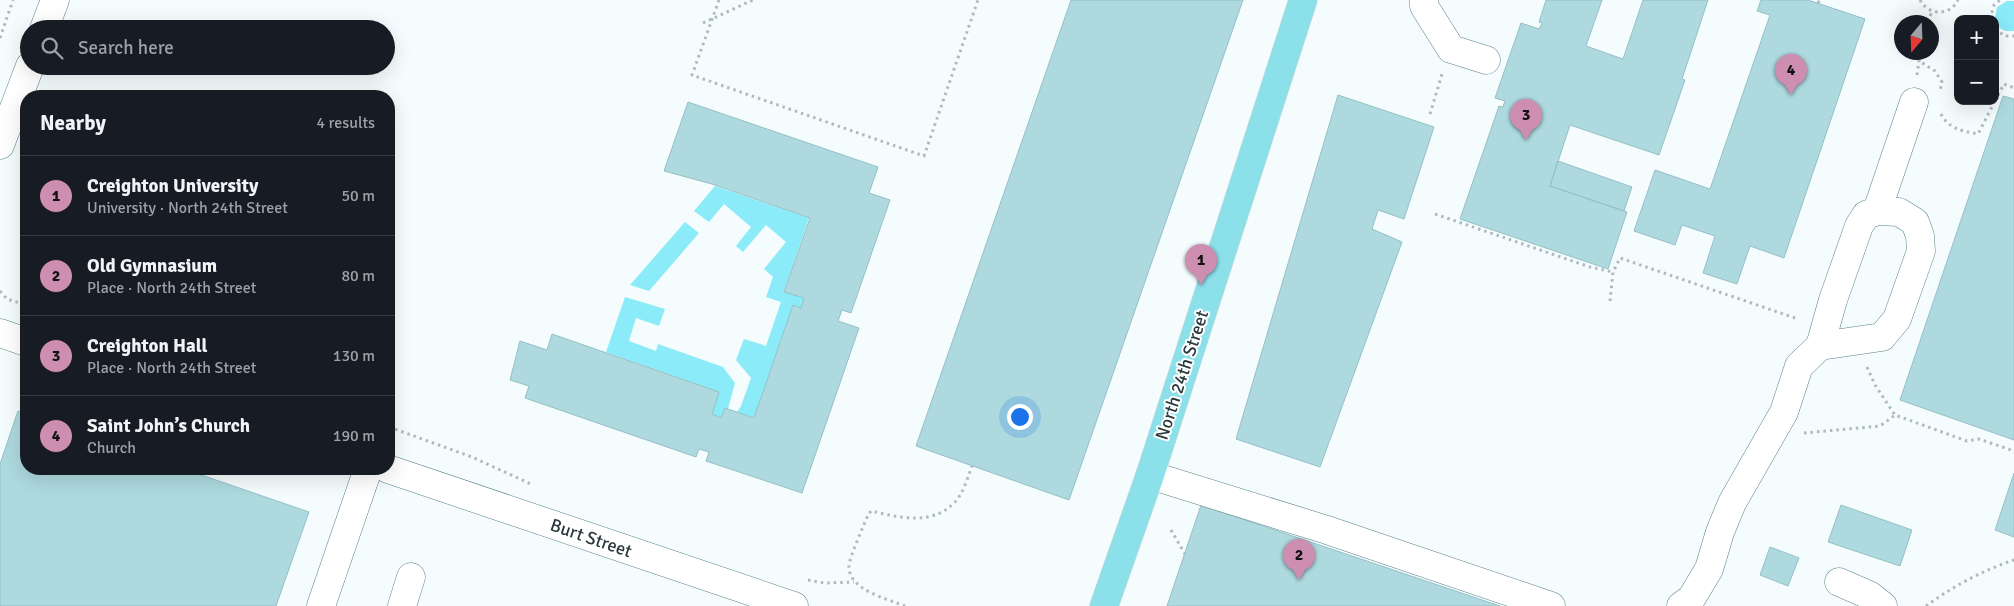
<!DOCTYPE html>
<meta charset="utf-8">
<style>
:root{--surface:#171b24;--page:#242831;--text:#f1f3f6;--muted:#9ea1a6;--line:#363941;--accent:#cd8eb1}
body{margin:0;font-family:Signika,sans-serif;background:var(--page);color:var(--text)}
.controls{position:absolute;right:15px;top:15px;display:grid;overflow:hidden;border-radius:10px;box-shadow:0 5px 20px #0002}
.controls button{width:45px;height:45px;display:grid;place-items:center;padding:0;border:0;border-bottom:1px solid var(--line);background:var(--surface);color:var(--text);font:25px sans-serif}
.compass{position:absolute;left:1894px;top:15px;width:45px;height:45px;border-radius:50%;background:var(--surface);box-shadow:0 5px 20px #0002;rotate:199deg}
.you{position:absolute;left:1019px;top:416px;width:18px;height:18px;margin:-12px;border:4px solid #fff;border-radius:50%;background:#1a73e8;box-shadow:0 0 0 8px #1a73e833}
.badge{display:grid;place-items:center;width:32px;height:32px;border-radius:50%;background:var(--accent);color:#111;font-size:16px;font-weight:700}
.pin{position:absolute;translate:-50% -41px;filter:drop-shadow(0 1px 2px #0008)}
.pin::after{content:'';position:absolute;top:26px;width:18px;height:15px;background:inherit;clip-path:polygon(0 0,100% 0,50% 100%)}
.list{margin:0;padding:0;list-style:none}
h2{display:flex;justify-content:space-between;align-items:center;height:65px;margin:0;padding:0 20px;font-size:21px}
h2 small{font-size:16px;font-weight:400;color:var(--muted)}
.list li{display:grid;grid-template-columns:32px 1fr auto;gap:15px;align-items:center;box-sizing:border-box;height:80px;padding:0 20px;border-top:1px solid var(--line)}
.list b{display:block;font-size:19px;white-space:nowrap}
.list p{margin:0;font-size:16px;white-space:nowrap;color:var(--muted)}
.list em{font-size:16px;font-style:normal;color:var(--muted)}
.icon{flex:none;width:28px;height:28px;fill:none;stroke:currentColor;stroke-width:2;stroke-linecap:round;stroke-linejoin:round}
.map{position:relative;flex:none;width:2014px;height:606px;overflow:hidden}
.search{position:absolute;background:var(--surface);box-shadow:0 5px 20px #0002;left:20px;top:20px;width:375px;height:55px;display:flex;align-items:center;gap:12px;box-sizing:border-box;padding:0 18px;border-radius:28px;color:var(--muted);font-size:19px}
.panel{position:absolute;background:var(--surface);box-shadow:0 5px 20px #0002;left:20px;top:90px;width:375px;height:385px;border-radius:20px}
.map>svg:first-child{display:block}
.green{fill:#8bebf8}
.building{fill:#add9df;stroke:#95c0c6}
.lines{fill:none;stroke-linecap:round;stroke-linejoin:round}
.minor-casing{stroke:#598288;stroke-width:29}
.major-casing{stroke:#d4d7d8;stroke-width:29}
.path{stroke:#afbabc;stroke-width:3;stroke-dasharray:2.5 4;stroke-linecap:butt}
.minor{stroke:#fff;stroke-width:28}
.major{stroke:#8ce0ea;stroke-width:28}
.labels{text-anchor:middle;dominant-baseline:central;stroke-width:4;stroke-linejoin:round;paint-order:stroke}
.street-label{font-size:18px;fill:#27383b;stroke:#fff}
</style>
<div class="map">
<svg width="2014" height="606" viewBox="0 0 2014 606">
<rect width="100%" height="100%" fill="#f4fcfe"/>
<!-- green -->
<path class="green" d="M2007,1H2014V31H2005L2000,28L1995,18L1997,7Z
M715,186L809,218L784,291L804,298L801,308L793,305L754,418L737,412L741,406L751,378L736,360L744,339L766,346L781,302L766,297L773,277L764,269L786,242L766,225L743,252L736,246L751,227L724,204L709,222L694,211Z
M685,222L699,233L649,291L630,285Z
M625,297L665,309L659,326L636,318L629,341L656,351L658,344L723,367L735,383L728,409L725,408L721,418L712,414L719,392L606,352Z"/>
<!-- building -->
<path class="building" d="M1071,0H1243L1069,500L916,446Z
M1546,0H1602L1586,46L1623,59L1643,0H1708L1682,79L1685,80L1659,155L1570,125L1550,186L1627,212L1608,269L1460,219L1499,106L1503,107L1505,101L1495,98L1521,23L1539,29L1542,23L1539,22Z
M1761,0H1808L1865,19L1784,258L1750,246L1737,284L1703,273L1715,236L1682,225L1675,245L1634,231L1655,170L1710,189L1770,15L1757,11Z
M1338,95L1434,127L1404,219L1378,210L1372,229L1402,242L1320,467L1236,439Z
M2003,96L2014,99V440L1900,400Z
M688,102L878,167L869,193L890,200L851,313L842,310L838,321L859,328L802,493L706,461L709,452L699,449L696,457L525,398L529,386L510,380L520,341L547,350L552,334L719,392L712,414L721,418L725,408L754,418L793,305L801,308L804,298L784,292L810,218L712,184L664,171Z
M1558,161L1632,187L1624,211L1550,186Z
M18,411L26,414V469H184L309,512L276,606H0V464Z
M2014,473V537L1995,530Z
M1201,505L1500,606H1167Z
M1841,505L1912,530L1900,566L1828,542Z
M1770,547L1799,558L1788,586L1760,575Z"/>
<g class="lines">
<defs>
<path id="minor" d="M1424,0V6L1451,49L1486,60
M44,29L55,0
M0,145L30,66
M1877,211L1914,102
M0,333L26,342
M388,469L794,606
M1150,475L1327,530L1551,606
M1839,582L1869,595L1883,606
M321,606L368,469
M402,606L411,577
M1681,606L1691,599L1709,569L1720,532L1732,503L1784,412L1799,366L1820,346L1833,300L1859,226L1866,215L1877,211L1899,212L1915,222L1920,236L1921,251L1897,319L1882,337L1820,346"/>
<path id="major" d="M1104,606L1150,475L1303,0"/>
</defs>
<!-- minor casing -->
<use href="#minor" class="minor-casing"/>
<!-- major casing -->
<use href="#major" class="major-casing"/>
<!-- path -->
<path class="path" d="M719,0L692,75L924,156L978,0
M1920,0C1929,16 1950,16 1958,0
M1818,3L1820,0
M1990,19L1994,5L2000,0
M1928,22L1932,11
M703,23L753,0
M1995,29L2005,36H2014
M0,38L13,0
M1921,52L1919,61L1935,71L1942,82L1940,91
M1917,75L1919,61
M1995,101L2004,84L2014,88
M1430,114L1442,74
M1941,114C1949,129 1962,131 1978,134L1995,101
M1435,214L1590,267L1613,272
M0,291L7,299L26,305
M1610,301L1613,272L1620,258L1798,319
M1867,367L1875,385L1895,415L1967,441L1979,439L2014,451
M389,427L472,457L533,485
M1804,433L1880,426L1895,415
M1171,530L1185,554
M808,580L824,583L854,582
M905,606C888,599 848,590 849,566C849,558 864,525 868,515L871,511C898,517 930,526 953,504C963,495 967,479 972,466
M1926,606C1952,587 1983,570 2014,560"/>
<!-- minor -->
<use href="#minor" class="minor"/>
<!-- major -->
<use href="#major" class="major"/>
</g>
<g class="labels">
<!-- street labels -->
<g class="street-label">
<text transform="translate(1182 375) rotate(-72)">North 24th Street</text>
<text transform="translate(591 538) rotate(19)">Burt Street</text>
</g>
</g>
</svg>
<div class="controls">
<button>+</button>
<button>−</button>
</div>
<svg class="compass" viewBox="-18 -18 36 36"><path d="M0-13l5 13h-10z" fill="#e53935"/><path d="M0 13l5-13h-10z" fill="#9ea1a6"/></svg>
<div class="you"></div>
<div class="pin badge" style="left:1201px;top:285px">1</div>
<div class="pin badge" style="left:1299px;top:580px">2</div>
<div class="pin badge" style="left:1526px;top:140px">3</div>
<div class="pin badge" style="left:1791px;top:95px">4</div>
<div class="search"><svg class="icon" aria-label="search" viewBox="0 0 24 24"><circle cx="10" cy="10" r="6"/><path d="M15 15l6 6"/></svg>Search here</div>
<section class="panel">
<h2>Nearby<small>4 results</small></h2>
<ul class="list">
<li><span class="badge">1</span><div><b>Creighton University</b><p>University · North 24th Street</p></div><em>50 m</em></li>
<li><span class="badge">2</span><div><b>Old Gymnasium</b><p>Place · North 24th Street</p></div><em>80 m</em></li>
<li><span class="badge">3</span><div><b>Creighton Hall</b><p>Place · North 24th Street</p></div><em>130 m</em></li>
<li><span class="badge">4</span><div><b>Saint John’s Church</b><p>Church</p></div><em>190 m</em></li>
</ul>
</section>
</div>
